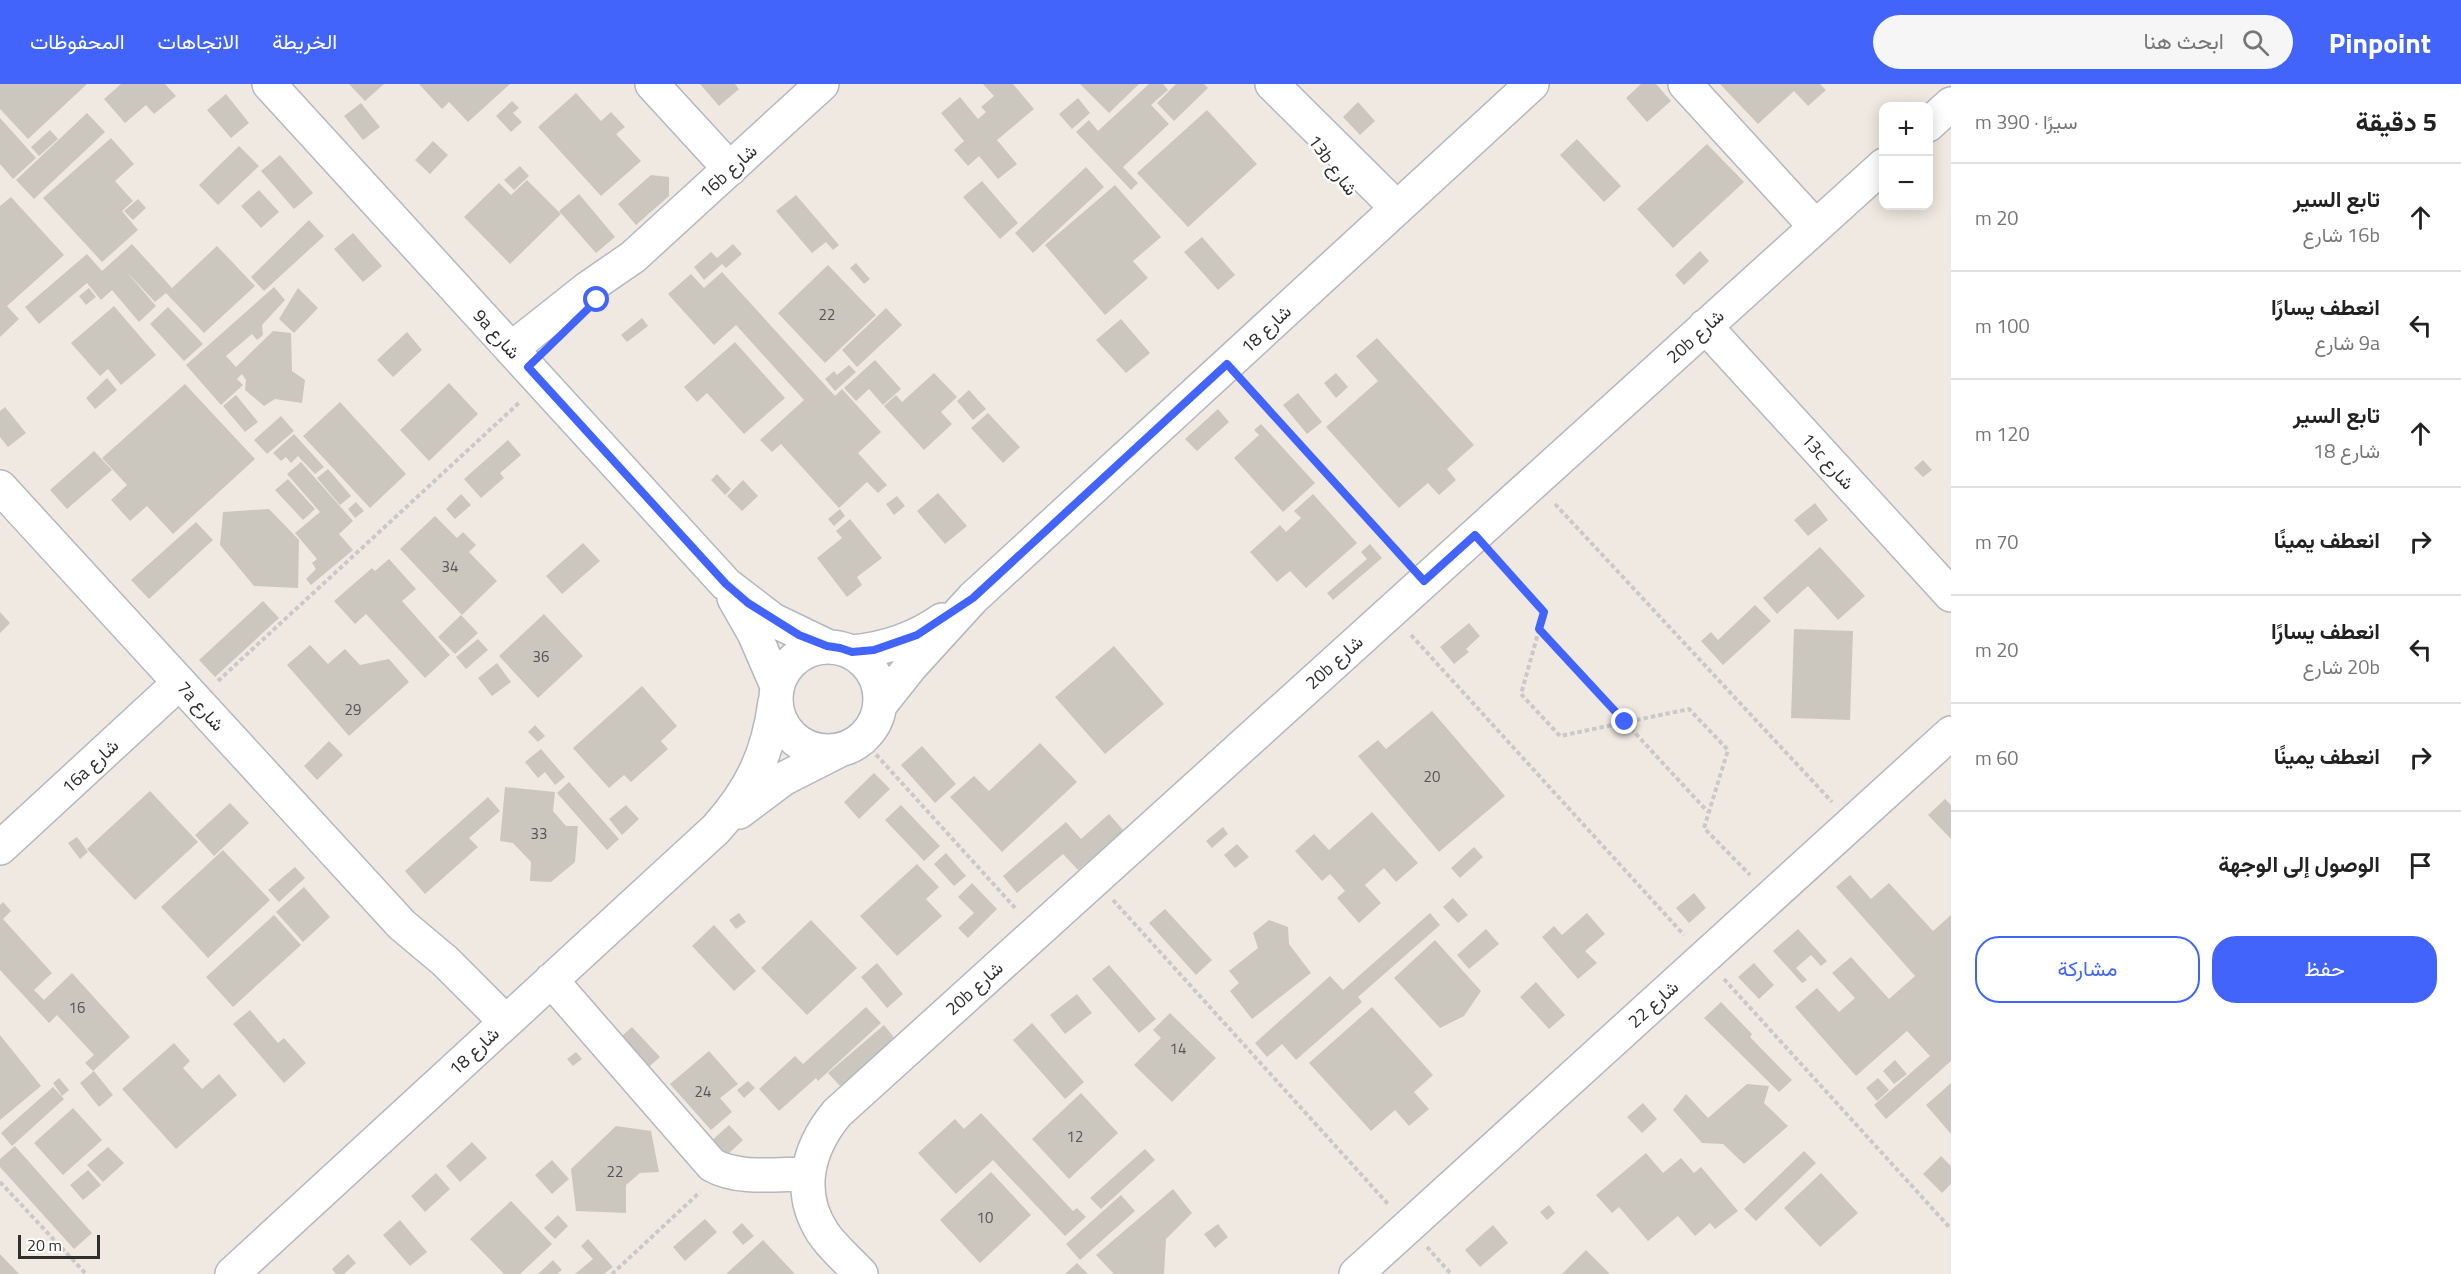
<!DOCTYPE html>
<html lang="ar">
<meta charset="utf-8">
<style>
:root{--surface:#fff;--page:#f6f6f6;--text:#222;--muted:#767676;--line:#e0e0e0;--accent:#4264fb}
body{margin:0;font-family:"Titillium Web",Vazirmatn,sans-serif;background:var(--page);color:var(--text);direction:rtl}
.controls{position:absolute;right:18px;top:18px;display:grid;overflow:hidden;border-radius:12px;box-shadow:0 3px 15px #0003}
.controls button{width:54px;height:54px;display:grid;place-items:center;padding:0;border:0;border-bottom:2px solid var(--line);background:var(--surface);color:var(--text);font:30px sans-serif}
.scale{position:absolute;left:18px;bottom:15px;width:82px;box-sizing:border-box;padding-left:6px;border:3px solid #2e2e2e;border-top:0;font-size:16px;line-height:21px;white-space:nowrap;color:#2e2e2e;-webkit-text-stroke:4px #fff;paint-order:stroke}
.stop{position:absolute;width:18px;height:18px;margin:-14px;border:4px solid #4264fb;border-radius:50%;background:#fff}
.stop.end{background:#4264fb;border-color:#fff;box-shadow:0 2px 6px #0008}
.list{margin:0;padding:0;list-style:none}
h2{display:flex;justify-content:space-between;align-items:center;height:78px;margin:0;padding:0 24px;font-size:26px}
h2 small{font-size:20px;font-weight:400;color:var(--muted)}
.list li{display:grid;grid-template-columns:39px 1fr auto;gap:18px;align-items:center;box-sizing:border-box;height:108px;padding:0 24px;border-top:2px solid var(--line)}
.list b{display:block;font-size:22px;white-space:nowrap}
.list p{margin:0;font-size:20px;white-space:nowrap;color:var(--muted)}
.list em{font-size:20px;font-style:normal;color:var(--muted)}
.actions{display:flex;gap:12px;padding:18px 24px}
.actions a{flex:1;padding:14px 0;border:2px solid var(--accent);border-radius:24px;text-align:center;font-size:21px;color:var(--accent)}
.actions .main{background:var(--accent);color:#fff}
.icon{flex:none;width:33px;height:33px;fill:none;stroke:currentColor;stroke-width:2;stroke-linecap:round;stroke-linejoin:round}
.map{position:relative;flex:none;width:1951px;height:1190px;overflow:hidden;direction:ltr}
header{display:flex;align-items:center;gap:36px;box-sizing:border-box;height:84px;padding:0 30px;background:var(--accent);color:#fff}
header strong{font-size:28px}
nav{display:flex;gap:33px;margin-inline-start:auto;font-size:21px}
.search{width:420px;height:54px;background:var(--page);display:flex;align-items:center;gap:15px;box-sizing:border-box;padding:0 21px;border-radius:33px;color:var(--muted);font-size:22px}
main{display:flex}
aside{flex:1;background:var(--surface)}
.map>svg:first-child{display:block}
.building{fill:#cbc7bf}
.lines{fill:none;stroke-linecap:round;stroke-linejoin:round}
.minor-casing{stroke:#b4b7c1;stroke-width:36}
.path{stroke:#c9c9c9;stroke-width:4;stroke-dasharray:4.5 3;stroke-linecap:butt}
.minor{stroke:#fff;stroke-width:33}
.route{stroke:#4264fb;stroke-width:8}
.labels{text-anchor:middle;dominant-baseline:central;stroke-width:5;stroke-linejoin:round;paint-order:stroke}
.number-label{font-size:15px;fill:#555452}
.street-label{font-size:18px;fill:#2e2e2e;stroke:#fff}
</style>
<header>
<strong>Pinpoint</strong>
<div class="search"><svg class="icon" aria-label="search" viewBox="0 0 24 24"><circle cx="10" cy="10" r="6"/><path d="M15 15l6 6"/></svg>ابحث هنا</div>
<nav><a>الخريطة</a><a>الاتجاهات</a><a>المحفوظات</a></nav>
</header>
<main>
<aside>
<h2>5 دقيقة<small>سيرًا · 390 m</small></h2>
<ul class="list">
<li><svg class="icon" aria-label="ahead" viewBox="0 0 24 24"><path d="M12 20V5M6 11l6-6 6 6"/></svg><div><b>تابع السير</b><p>16b شارع</p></div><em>20 m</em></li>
<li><svg class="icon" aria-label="left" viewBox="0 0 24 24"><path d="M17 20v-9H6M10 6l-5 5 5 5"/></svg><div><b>انعطف يسارًا</b><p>9a شارع</p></div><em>100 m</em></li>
<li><svg class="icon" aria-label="ahead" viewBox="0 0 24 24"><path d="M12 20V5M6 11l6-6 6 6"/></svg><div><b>تابع السير</b><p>شارع 18</p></div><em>120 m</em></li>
<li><svg class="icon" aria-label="right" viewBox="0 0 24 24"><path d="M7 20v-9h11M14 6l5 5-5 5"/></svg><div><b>انعطف يمينًا</b></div><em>70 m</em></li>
<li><svg class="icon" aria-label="left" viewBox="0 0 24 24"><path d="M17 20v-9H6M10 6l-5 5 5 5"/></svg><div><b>انعطف يسارًا</b><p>20b شارع</p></div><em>20 m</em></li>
<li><svg class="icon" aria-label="right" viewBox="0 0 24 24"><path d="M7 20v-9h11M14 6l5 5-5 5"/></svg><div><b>انعطف يمينًا</b></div><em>60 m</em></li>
<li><svg class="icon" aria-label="arrive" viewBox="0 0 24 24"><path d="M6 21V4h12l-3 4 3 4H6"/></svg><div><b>الوصول إلى الوجهة</b></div></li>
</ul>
<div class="actions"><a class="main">حفظ</a><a>مشاركة</a></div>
</aside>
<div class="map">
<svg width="1951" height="1190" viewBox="0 0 1951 1190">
<rect width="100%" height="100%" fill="#efe9e1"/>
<!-- building -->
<path class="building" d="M0,0H87L28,55L0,25Z
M121,0H165L176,12L154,30L146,21L125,39L104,15Z
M349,0H384L365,17Z
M419,0H510L468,38L449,18L442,25Z
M700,0H735L739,5L719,22Z
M983,0H1013L1034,25L997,56L1017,80L998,95L979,72L968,82L954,66L964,57L941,29L960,13L978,35L986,28L981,23L994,12Z
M1080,0H1139L1109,29Z
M1149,0H1163L1168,6L1151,21L1169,40L1123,83L1138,99L1131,106L1076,48L1089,36L1098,47Z
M1176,0H1204L1208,4L1174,37L1157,19Z
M1641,0H1656L1671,17L1647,38L1626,14Z
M1720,0H1820L1826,6L1808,22L1794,7L1758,40Z
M576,9L601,37L611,28L625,43L616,50L641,77L601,112L538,43Z
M226,10L249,39L231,54L207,26Z
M1078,14L1090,29L1072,45L1059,30Z
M512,17L519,24L513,29L522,38L511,48L496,32Z
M1358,18L1375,37L1360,51L1343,33Z
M361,19L380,43L363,56L344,32Z
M1207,26L1257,80L1188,143L1137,89Z
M87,29L105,48L34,115L16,96Z
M0,34L36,74L13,95L0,80Z
M50,46L58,55L39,72L31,63Z
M111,54L134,80L115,97L133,117L122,127L138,146L102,178L43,114Z
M1577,55L1621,102L1604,118L1560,71Z
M433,57L448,71L430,90L415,76Z
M1707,60L1744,98L1673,164L1637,125Z
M239,62L259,82L218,121L199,101Z
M280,71L313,109L294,125L261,87Z
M520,82L529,92L514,106L504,96Z
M1086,83L1104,103L1033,169L1015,149Z
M651,91L669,93V112L636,141L618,120Z
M527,96L561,130L510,180L464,133L499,99L511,111Z
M982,97L1018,139L1000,155L963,113Z
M1115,101L1161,153L1133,177L1148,194L1105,231L1045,161Z
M259,106L279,128L261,144L241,122Z
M579,110L615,153L596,169L559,127Z
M796,111L839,161L833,166L826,158L812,169L776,127Z
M11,113L64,171L7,222L19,235L0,253V122Z
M138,115L146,124L133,136L124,127Z
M309,136L324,152L264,207L251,193Z
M353,149L382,182L363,198L334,165Z
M1202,153L1235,191L1218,206L1184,168Z
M132,160L172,204L217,162L255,202L204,249L166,209L155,218L125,186L156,222L139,238L112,206L101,216L87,199L39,240L25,223L87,170L102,187Z
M733,160L742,170L726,184L722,180L704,196L694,183L711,168L717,174Z
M1700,167L1709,177L1684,201L1675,191Z
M856,179L870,195L864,200L850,184Z
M828,181L876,231L825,279L778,229Z
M722,188L835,312L842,305L881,348L858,369L887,401L878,409L867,398L839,424L781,360L772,368L760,356L804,316L736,241L714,261L668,210L691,190L704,204Z
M274,203L285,216L262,241L263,251L257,256L252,250L226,272L236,283L273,247L291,249L292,287L305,296L302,319L275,315L264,322L245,306L246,296L242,290L237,295L243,301L221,321L186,281Z
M89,204L96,213L86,221L79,212Z
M298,204L318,224L294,249L279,235Z
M114,222L156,271L121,301L108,285L100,292L71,259Z
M168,223L203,260L184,277L150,240Z
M886,224L902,241L857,283L842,266Z
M642,234L648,242L627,258L621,251Z
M1121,235L1150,269L1126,289L1096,256Z
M407,248L422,266L393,293L377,276Z
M1377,254L1474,361L1447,385L1456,396L1439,411L1428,399L1399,424L1326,343L1378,297L1356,272Z
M735,258L785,314L744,350L707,309L697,318L684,303Z
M875,276L901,305L883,321L869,305L856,317L844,304Z
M849,281L856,288L835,307L825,295L834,287L837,291Z
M934,289L957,313L941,328L952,340L924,366L884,322L896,311L902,318Z
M1336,289L1348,303L1336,314L1324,299Z
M107,294L117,306L95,325L86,314Z
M449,299L478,330L429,377L400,346Z
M185,300L255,375L173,450L147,422L130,437L111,416L127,401L102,374Z
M969,306L986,325L973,336L957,317Z
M1298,309L1322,338L1307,350L1283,321Z
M236,311L258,338L245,348L223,322Z
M340,318L406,390L370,424L303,352Z
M5,323L26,349L8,363L0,353V327Z
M1218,325L1229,338L1197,367L1185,355Z
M988,329L1020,363L1003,379L971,344Z
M281,332L294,347L267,370L254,356Z
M1261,340L1315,399L1283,428L1234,374L1259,351L1254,346Z
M294,350L324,383L315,390L298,372L291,379L286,373L281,377L273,369Z
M508,356L521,371L500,389L504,394L481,414L464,395Z
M94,367L112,386L67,425L50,406Z
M1923,376L1932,386L1923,393L1914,384Z
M301,378L353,437L339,450L353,466L311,501L306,495L316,485L312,479L317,475L295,449L320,428L287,390Z
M328,385L351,412L340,421L317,394Z
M717,390L731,405L725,411L711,396Z
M288,395L315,425L303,436L275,406Z
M743,396L758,412L742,427L727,412Z
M938,409L967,442L945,460L917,427Z
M461,410L471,421L455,435L446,425Z
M1313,410L1357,459L1306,504L1290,487L1277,498L1250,468L1280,441L1286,448L1301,434L1294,427Z
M897,412L905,422L894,431L886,420Z
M356,418L364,427L355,434L348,425Z
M1815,419L1828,436L1808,452L1794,436Z
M269,425L299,456L298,504L254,502L220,461L223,428Z
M840,425L845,432L834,442L828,435Z
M435,432L457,454L463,448L476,461L469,468L497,497L462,531L400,465Z
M850,435L882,474L857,493L862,501L847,513L817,474L842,454L836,447Z
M196,438L213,456L149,515L131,496Z
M583,459L600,477L562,510L546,492Z
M1370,460L1382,474L1333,516L1327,509L1367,475L1361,468Z
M1820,463L1865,512L1838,536L1808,502L1777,530L1763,514Z
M389,475L416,505L402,517L450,571L425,594L366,530L355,540L334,517L372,484L375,487Z
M263,517L279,534L215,593L199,576Z
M1755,521L1771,537L1723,581L1701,557L1711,548L1718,556Z
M0,528L10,539L0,549Z
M544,530L583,572L538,614L499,572Z
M461,531L478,549L455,570L438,553Z
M1469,539L1480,552L1466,565L1469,568L1454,580L1440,563Z
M1794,545L1853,547L1850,636L1791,634Z
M478,555L488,566L466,585L456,573Z
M310,561L328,580L345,565L360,581L389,575L409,598L349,652L287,581Z
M1114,562L1164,620L1105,670L1055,613Z
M497,579L511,598L492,612L478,594Z
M642,602L677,642L661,657L668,665L631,698L624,691L609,704L573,664Z
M1432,627L1505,712L1439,768L1358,672L1378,656L1386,665Z
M535,641L545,652L538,658L528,648Z
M329,657L343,671L317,696L304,682Z
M1040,659L1077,698L1002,768L950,713L974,692L989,707Z
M922,662L956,700L935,719L901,681Z
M541,665L565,693L555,701L545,688L538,694L525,678Z
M874,689L890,705L859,735L844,718Z
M569,698L619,755L607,766L557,709Z
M505,703L555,708L553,727L566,742H578L575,778L551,798L530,797L531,778L513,759L500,757Z
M150,707L198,758L135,816L87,765Z
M488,713L500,727L469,754L478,763L425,810L405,787Z
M1945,715L1951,721V755L1928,731Z
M230,719L249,739L214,772L195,751Z
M626,721L639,735L622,751L609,735Z
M901,721L940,762L924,777L885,736Z
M1372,728L1418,779L1396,798L1384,784L1365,801L1381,819L1359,839L1337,814L1345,807L1330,790L1322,797L1295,767L1314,750L1329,766Z
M1109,730L1124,747L1078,786L1063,770L1017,809L1003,792L1066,738L1081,755Z
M1223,743L1228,750L1212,764L1206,757Z
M77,753L88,768L80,775L68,759Z
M1237,760L1249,773L1235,784L1224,771Z
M1474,763L1483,773L1460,794L1451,784Z
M223,766L270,816L208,874L161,823Z
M946,769L966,792L954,802L934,780Z
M917,780L939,803L926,815L942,832L897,872L860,832Z
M295,783L305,794L279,818L268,806Z
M1850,791L1871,815L1889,799L1933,847L1951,831V977L1886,1035L1874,1021L1930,972L1907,947L1856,992L1795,923L1817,904L1839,928L1855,914L1832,889L1851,873L1889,915L1915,892L1836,803Z
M972,799L997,825L968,854L958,844L974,829L958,813Z
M304,803L330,833L303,858L276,828Z
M1694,809L1706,824L1689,839L1676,824Z
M1453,814L1468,831L1458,839L1443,823Z
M3,818L11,827L3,835L52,889L34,906L44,916L72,889L130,953L93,987L85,979L94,971L57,931L49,939L0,886V821Z
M1165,825L1212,876L1196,891L1149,839Z
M739,829L746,838L736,845L729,836Z
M1430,829L1440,841L1358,913L1362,918L1296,976L1282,960L1267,973L1255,959L1330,892L1343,906Z
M1587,829L1605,850L1585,867L1597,879L1578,895L1542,853L1554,842L1562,851Z
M274,831L301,861L233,923L206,893Z
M811,836L857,884L807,931L761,884Z
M1269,836L1288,843L1289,860L1311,889L1252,935L1230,907L1239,899L1229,887L1258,864L1253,849Z
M714,841L756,887L734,907L692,862Z
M1486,845L1499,860L1469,885L1457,871Z
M1798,845L1827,877L1821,882L1811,871L1796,884L1807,896L1802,899L1773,867Z
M1435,856L1481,907L1464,932L1440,944L1394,894Z
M877,879L903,910L887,924L861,893Z
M1754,879L1774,901L1759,915L1738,893Z
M1109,881L1156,935L1139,949L1092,895Z
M1536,898L1565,931L1549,945L1520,913Z
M1077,910L1092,929L1065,950L1050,931Z
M1721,918L1752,950L1750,953L1792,996L1779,1008L1704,934Z
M866,923L881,939L818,997L816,994L779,1027L759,1005L795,972L803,980Z
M1372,923L1433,991L1414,1008L1429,1025L1409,1042L1395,1026L1371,1047L1309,979Z
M250,926L278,959L284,954L306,979L284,999L233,940Z
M1170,929L1216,974L1172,1018L1134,981L1161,954L1153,946Z
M1032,939L1084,998L1065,1015L1013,956Z
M884,941L896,956L841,1003L828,989Z
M632,943L660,973L643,988L615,958Z
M0,951L41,1002L0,1036Z
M174,959L190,977L183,984L202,1005L219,990L237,1011L176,1065L122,1005Z
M709,967L738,1000L720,1014L732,1028L711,1046L670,1000Z
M576,968L582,975L573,982L567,975Z
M1895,976L1907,990L1894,1000L1883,987Z
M94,987L113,1011L99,1023L80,999Z
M59,994L69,1006L62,1012L53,999Z
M1878,994L1889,1006L1877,1017L1866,1004Z
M748,997L755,1004L744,1014L737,1006Z
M1951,999V1050L1926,1021Z
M1747,1000L1769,1002L1764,1019L1788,1042L1744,1080L1723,1060L1702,1059L1673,1026L1686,1010L1708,1034Z
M53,1003L64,1015L12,1062L1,1049Z
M1081,1009L1118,1049L1069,1095L1032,1055Z
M1643,1019L1657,1035L1642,1049L1627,1033Z
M73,1024L102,1056L63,1091L34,1059Z
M981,1029L1073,1127L1077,1124L1086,1133L1065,1152L993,1076L956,1110L918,1069L955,1035L964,1045Z
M729,1041L743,1056L724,1074L709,1059Z
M616,1042L651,1047L659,1088L640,1089L626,1101V1129L576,1127L571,1085Z
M472,1058L487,1074L460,1098L446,1082Z
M15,1062L92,1149L74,1165L0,1083V1075Z
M108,1063L124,1079L103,1098L87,1081Z
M1145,1065L1155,1076L1101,1125L1090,1114Z
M1804,1067L1816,1079L1756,1137L1744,1125Z
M1646,1069L1663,1089L1681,1074L1694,1089L1701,1083L1738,1127L1715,1145L1710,1139L1695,1152L1678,1132L1648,1157L1619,1123L1612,1129L1596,1111Z
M1941,1072L1951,1082V1100L1942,1109L1923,1090Z
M552,1076L569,1095L552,1110L535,1091Z
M88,1086L101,1101L83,1116L70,1101Z
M991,1088L1031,1131L980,1179L940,1136Z
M436,1089L450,1105L425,1128L411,1112Z
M1821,1089L1858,1129L1820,1163L1784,1124Z
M1173,1105L1192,1129L1166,1155L1164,1190H1114L1096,1171Z
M1121,1111L1135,1127L1080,1176L1066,1160Z
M511,1117L552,1160L520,1190H504L470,1155Z
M1549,1121L1555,1129L1547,1136L1540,1128Z
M558,1131L568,1142L555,1155L544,1144Z
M705,1135L717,1148L685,1177L673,1163Z
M400,1136L427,1168L410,1182L383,1151Z
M742,1139L754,1152L743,1161L732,1148Z
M1218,1140L1228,1153L1215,1164L1204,1150Z
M1493,1141L1508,1159L1480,1183L1465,1166Z
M588,1155L613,1183L604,1190H575L593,1175L581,1162Z
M763,1156L795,1190H726Z
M1586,1166L1610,1190H1562Z
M0,1170L19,1190H0Z
M348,1170L356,1179L344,1190H336L332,1185Z
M553,1176L562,1186L557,1190H538Z
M1077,1179L1088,1190H1065Z"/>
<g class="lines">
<defs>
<path id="minor" d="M269,0L726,500L773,536L827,562
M652,0L730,85
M1272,0L1397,124
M1685,0L1815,142
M1928,41L1951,20
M1705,242L1951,511
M511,265L588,204L633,173L822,0
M0,403L402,841L445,877L506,938
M734,514L754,549L777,602
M776 615a52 52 0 1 1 104 0a52 52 0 1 1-104 0Z
M852,568C885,565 915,555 942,536
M880,621L911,582L973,514L1532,0
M739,728L783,695L840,666
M0,764L179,599
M551,896L712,1081C739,1096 777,1090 808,1090
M232,1190L716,745C751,706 768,671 775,618
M861,1190C849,1177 833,1164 823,1149C796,1108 808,1064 837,1029L1884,81
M1356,1190L1951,649"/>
</defs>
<!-- minor casing -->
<use href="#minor" class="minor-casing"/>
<!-- path -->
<path class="path" d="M1246,301L1405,475
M1555,420L1832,718
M1496,474L1544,528L1521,610L1560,652L1689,625L1728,666L1704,744L1750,791
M1539,545L1708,728
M1411,551L1684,851
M218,597L521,317
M871,665L1017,826
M1113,816L1388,1120
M1724,895L1951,1145
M0,1098L86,1190
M1427,1163L1451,1190
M612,1190L700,1108"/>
<!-- minor -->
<use href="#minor" class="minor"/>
</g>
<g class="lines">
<!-- route -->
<path class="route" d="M597,216L528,283L726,500L748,519L799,551L827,562L840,564L852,568L874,566L917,551L973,514L1227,280L1424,497L1475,451L1544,528L1539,545L1625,638"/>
</g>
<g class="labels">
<!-- number labels -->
<g class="number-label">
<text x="827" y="230">22</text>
<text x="450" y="482">34</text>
<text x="541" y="572">36</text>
<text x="353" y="625">29</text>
<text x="1432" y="692">20</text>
<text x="539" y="749">33</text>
<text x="77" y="923">16</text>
<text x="1178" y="964">14</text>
<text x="703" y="1007">24</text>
<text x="1075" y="1052">12</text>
<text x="615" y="1087">22</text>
<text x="985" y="1133">10</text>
</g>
<!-- street labels -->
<g class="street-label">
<text transform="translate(1333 81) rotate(54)">13b شارع</text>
<text transform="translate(728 87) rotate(-42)">16b شارع</text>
<text transform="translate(1266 245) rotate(-43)">شارع 18</text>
<text transform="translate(497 250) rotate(48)">9a شارع</text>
<text transform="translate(1695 252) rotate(-42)">20b شارع</text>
<text transform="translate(1828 377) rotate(48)">13c شارع</text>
<text transform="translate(1334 578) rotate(-42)">20b شارع</text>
<text transform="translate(201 622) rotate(48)">7a شارع</text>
<text transform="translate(90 682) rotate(-43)">16a شارع</text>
<text transform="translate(974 904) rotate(-42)">20b شارع</text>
<text transform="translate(1653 920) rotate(-42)">شارع 22</text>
<text transform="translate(474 967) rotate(-43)">شارع 18</text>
</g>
</g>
</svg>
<div class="controls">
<button>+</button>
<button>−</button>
</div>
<div class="scale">20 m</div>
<div class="stop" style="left:597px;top:216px"></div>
<div class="stop end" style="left:1625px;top:638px"></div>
</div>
</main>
